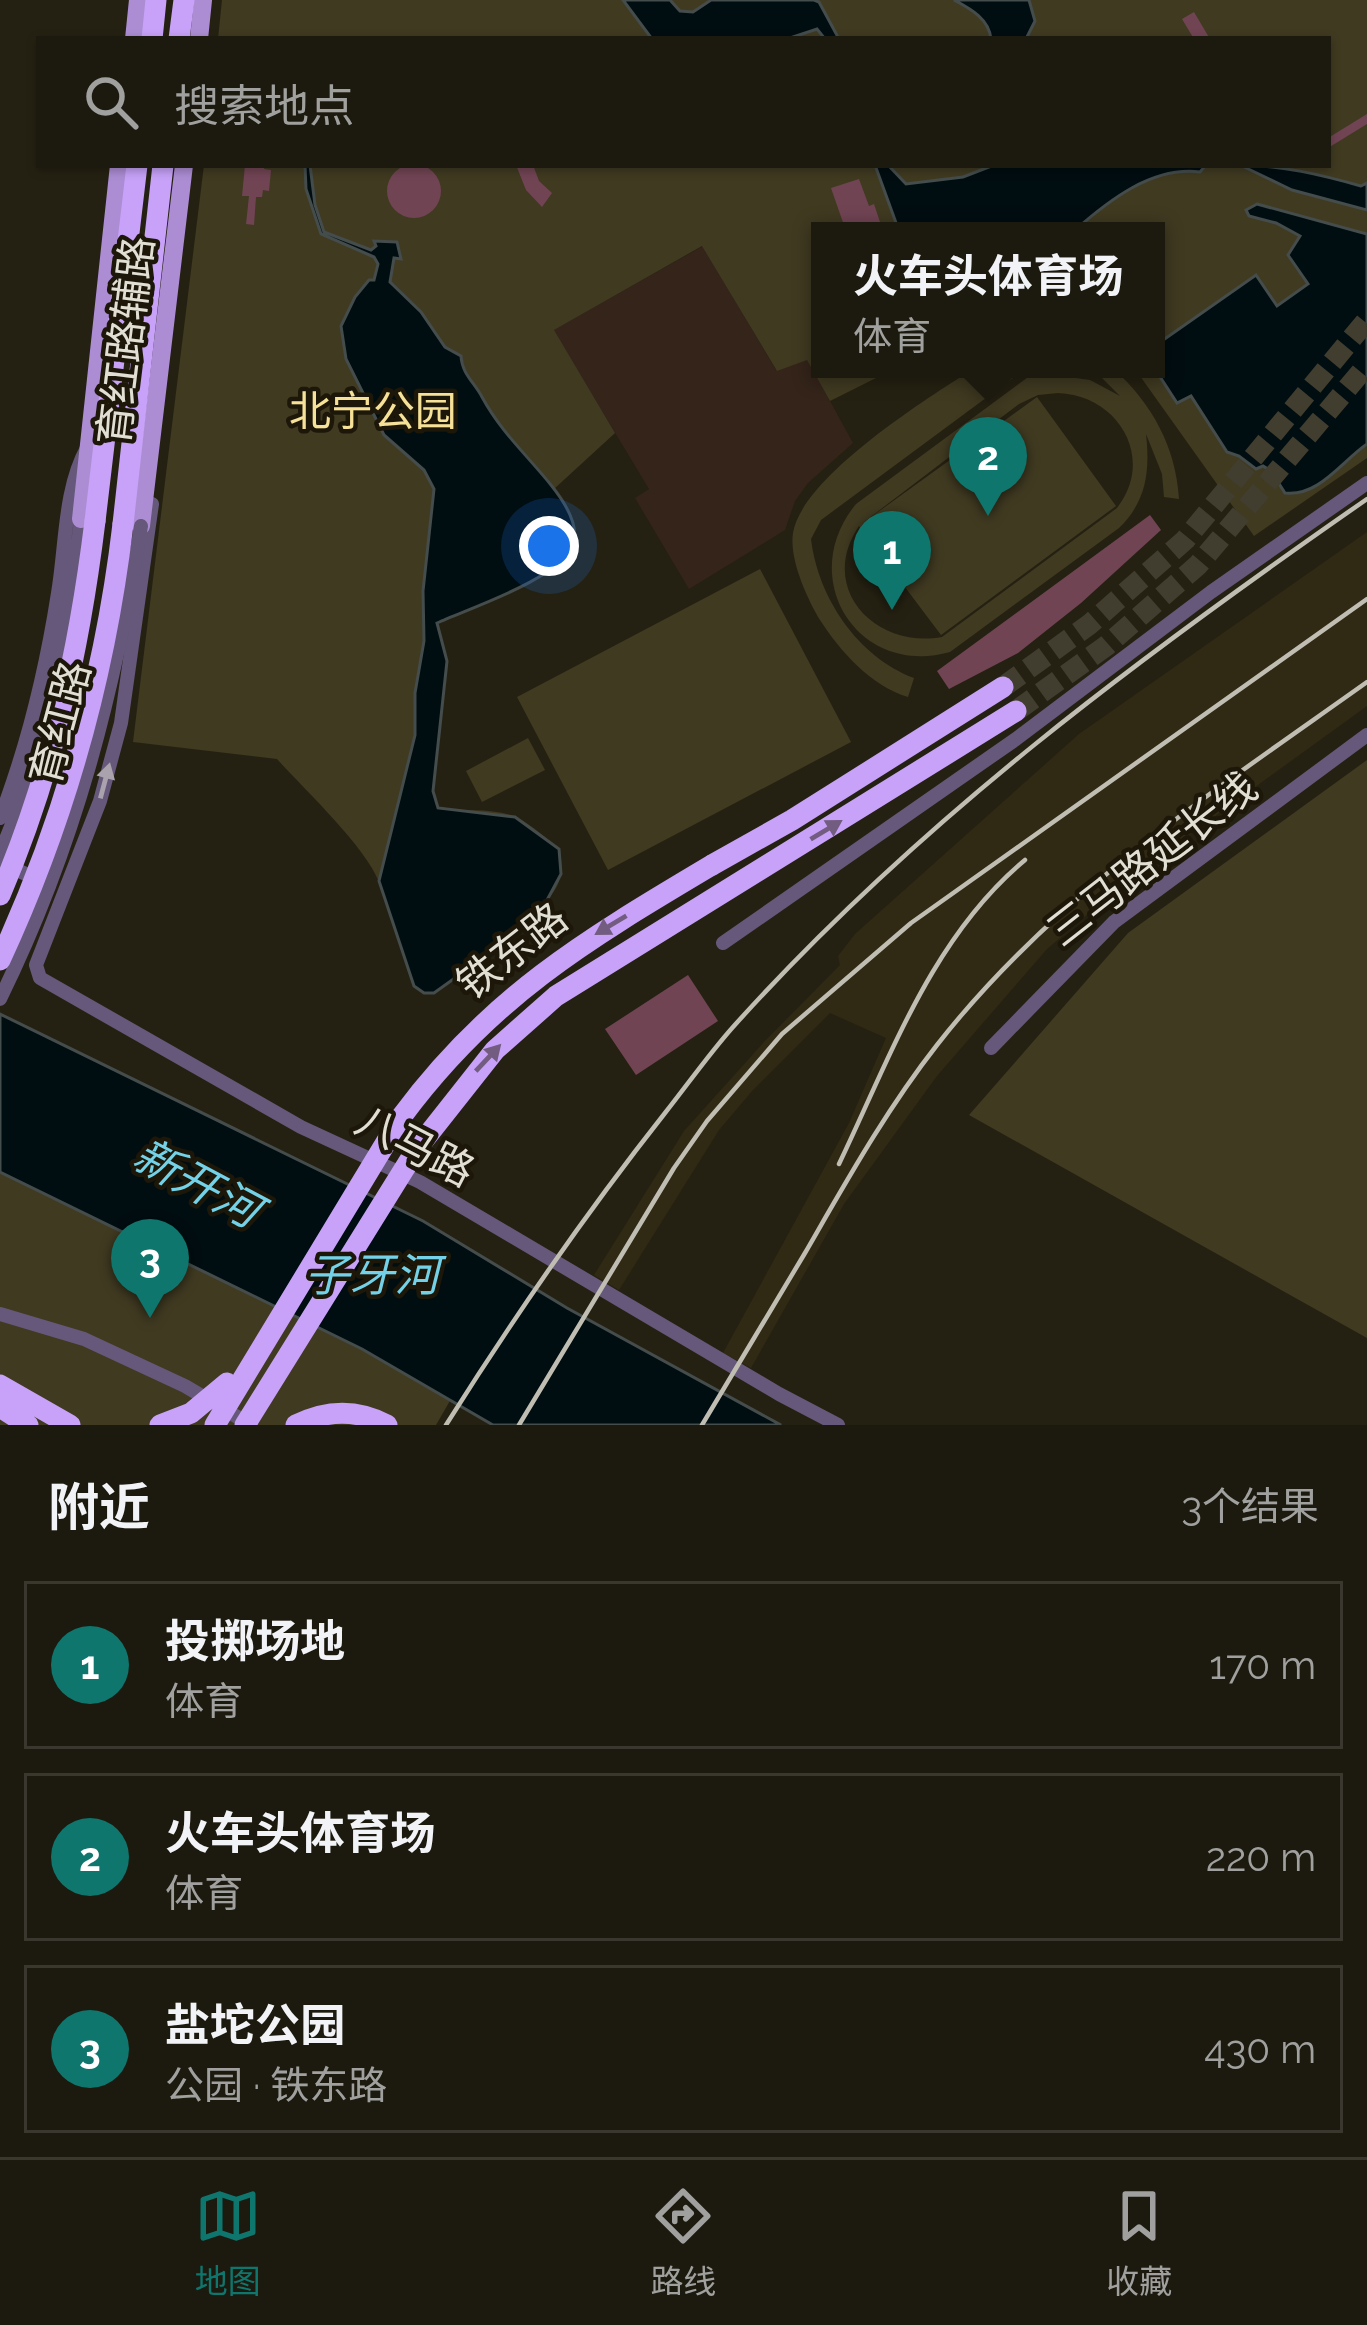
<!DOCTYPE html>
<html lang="zh">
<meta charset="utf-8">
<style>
:root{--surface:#1c190e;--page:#29261c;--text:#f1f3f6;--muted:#a0a09e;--line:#3a382e;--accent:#0f766e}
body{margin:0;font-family:Raleway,"Noto Sans SC",sans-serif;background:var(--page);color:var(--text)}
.you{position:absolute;left:549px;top:546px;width:42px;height:42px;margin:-30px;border:9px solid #fff;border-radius:50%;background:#1a73e8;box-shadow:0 0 0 18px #1a73e833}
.badge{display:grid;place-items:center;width:78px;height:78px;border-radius:50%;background:var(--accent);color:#fff;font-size:39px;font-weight:700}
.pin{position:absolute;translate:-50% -99px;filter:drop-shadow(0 3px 6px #0008)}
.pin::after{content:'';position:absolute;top:63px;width:42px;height:36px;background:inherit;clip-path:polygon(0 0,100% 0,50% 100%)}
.popup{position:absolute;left:811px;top:222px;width:354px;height:156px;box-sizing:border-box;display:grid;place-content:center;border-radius:0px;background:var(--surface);filter:drop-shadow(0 3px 9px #0005);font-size:39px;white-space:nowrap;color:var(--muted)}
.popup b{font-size:45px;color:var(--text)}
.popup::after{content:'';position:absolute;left:50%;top:100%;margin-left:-24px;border:24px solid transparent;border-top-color:var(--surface)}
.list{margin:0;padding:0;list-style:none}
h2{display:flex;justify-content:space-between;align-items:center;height:156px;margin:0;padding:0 48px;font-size:51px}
h2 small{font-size:39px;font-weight:400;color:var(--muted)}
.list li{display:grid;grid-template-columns:78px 1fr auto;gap:36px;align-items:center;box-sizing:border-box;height:168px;margin:0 24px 24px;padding:0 24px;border:3px solid var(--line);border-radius:0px}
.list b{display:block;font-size:45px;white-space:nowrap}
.list p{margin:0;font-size:39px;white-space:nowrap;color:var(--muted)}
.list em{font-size:39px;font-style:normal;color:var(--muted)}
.icon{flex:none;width:66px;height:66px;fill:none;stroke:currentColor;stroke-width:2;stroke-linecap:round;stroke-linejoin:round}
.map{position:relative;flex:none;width:1367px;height:1425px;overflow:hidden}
.search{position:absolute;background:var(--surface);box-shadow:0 3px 9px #0004;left:36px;right:36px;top:36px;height:132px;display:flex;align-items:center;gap:30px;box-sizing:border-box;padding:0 42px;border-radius:0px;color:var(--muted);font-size:45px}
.sheet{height:732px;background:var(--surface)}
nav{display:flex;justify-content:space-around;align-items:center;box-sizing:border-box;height:168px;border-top:3px solid var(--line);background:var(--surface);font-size:33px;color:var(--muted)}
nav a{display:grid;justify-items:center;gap:6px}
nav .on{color:var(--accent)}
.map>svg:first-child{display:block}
.built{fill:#302914}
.education{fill:#34241a}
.green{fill:#403a21;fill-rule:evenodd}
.water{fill:#000d11;stroke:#444c4c;stroke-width:3}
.building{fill:#714454}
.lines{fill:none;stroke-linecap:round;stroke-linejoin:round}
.highway-tunnel{stroke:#413d2f;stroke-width:21;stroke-dasharray:21 10;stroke-linecap:butt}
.minor{stroke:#66587a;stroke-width:14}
.major{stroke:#ac8dd4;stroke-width:18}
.highway{stroke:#c7a2f8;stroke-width:21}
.rail{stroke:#c0bdb2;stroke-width:4.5}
.minor-bridge{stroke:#66587a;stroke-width:14}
.highway-bridge{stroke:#c7a2f8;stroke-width:21}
.oneway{fill:#aaa2ac}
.oneway2{fill:#725c80}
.labels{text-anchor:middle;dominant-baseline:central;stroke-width:9;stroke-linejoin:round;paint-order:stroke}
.street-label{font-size:42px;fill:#e1ded4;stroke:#1c1709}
.park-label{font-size:42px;fill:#f6e198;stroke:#1c1709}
.water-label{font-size:45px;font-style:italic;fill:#73d2e7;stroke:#1c1709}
</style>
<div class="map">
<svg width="1367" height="1425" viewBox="0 0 1367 1425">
<rect width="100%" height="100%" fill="#252112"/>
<!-- built -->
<path class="built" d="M1367,532V706L1131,877L1047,949L937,1076L844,1204L751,1368L723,1353L849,1123L886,1038L830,1013L753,1090L719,1130L619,1290L594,1275L684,1131L764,1042L840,965L838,956L855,934L1079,734Z"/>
<!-- education -->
<path class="education" d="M703,246L776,370L807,359L853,443L808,483L795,501L785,530L689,589L635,498L649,489L553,330Z"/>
<!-- green -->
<path class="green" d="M222,0H1367V458L1254,536L1135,369H1156V231H820V369H894L830,401L807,360L777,371L702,246L554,330L615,433L554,489C562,503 579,523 575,541C567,575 467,610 437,623L447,661L433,791L438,808C463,812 496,807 518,818C533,826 546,838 559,849C562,860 563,875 557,886C541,918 464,970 434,993C406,992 408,965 403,944C398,924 387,902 379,882C365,846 305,790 277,759L133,742L204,165H1328V39H218Z
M973,369H1025L821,520L811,539C818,598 858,657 914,678L908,697C871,686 840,651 820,620C807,598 789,559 793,533C802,477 926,399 973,369Z
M1039,369H1056L1062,376L1090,380L1120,396L1093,369H1114C1152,404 1176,447 1179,499L1164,497L1162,474L1146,434C1150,470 1147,501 1119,528L950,652C858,678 795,578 856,504ZM1058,393C1118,395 1156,458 1117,508L942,637C875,649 817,588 859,526L941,635L1116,506L1037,397L860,525L1019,404L1038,395Z
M760,569L851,742L608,870L517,697Z
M528,738L545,770L482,802L466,771Z
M1367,760V1338L969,1115L1128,933Z
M0,1172L362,1349L451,1399L436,1425H0Z"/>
<!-- water -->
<path class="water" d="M623,0H670L680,11L693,12L711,0H814L819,2L839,39H825L817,29L787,39H652Z
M954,0H1029L1035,21L1026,39H991C989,19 971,9 954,0Z
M305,165H310L315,205L324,232L371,250L376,246L374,241L397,242L401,259L394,258L390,282L421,312L445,347L461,356C462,374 474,382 482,397C501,432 526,454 551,485C563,500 580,525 573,544C561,579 469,608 437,623L447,661L433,791L438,808L515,817L559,849L561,874L546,902L494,950L434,993H424L414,986L379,881L415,735V693L424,641L423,591L434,489L424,470L384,435L346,359L341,326L355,297L369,280H374L378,264L374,257L321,234L306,189Z
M875,165H888L906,184L963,177L994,165H1206L1200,172C1152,166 1108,201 1074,231H899Z
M1240,165C1281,165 1322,175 1361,186L1367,183V210L1292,190Z
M1257,204L1367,234V444C1342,461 1319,497 1285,493L1271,471L1263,466L1256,469L1239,456L1227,452L1191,396L1177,403L1155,369L1156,345L1256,275L1277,306L1308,284L1288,255L1300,236L1276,223L1249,216L1246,210Z
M0,1014L423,1221L567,1308L781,1425H493L362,1349L0,1172Z"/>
<!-- building -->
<path class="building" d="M1194,12L1210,39H1194L1182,19Z
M1367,114V124L1328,148V138Z
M387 191a27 27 0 1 1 54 0a27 27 0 1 1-54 0Z
M245,165H265L264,169L271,170L269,191L263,190L262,197H256L254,225L246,224L249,196H242Z
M516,165H533L539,181L552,193L542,207L526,190Z
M859,179L869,206L874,204L883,231H846L831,188Z
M1150,515L1161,530L1081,603L1018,653L949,689L937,671Z
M688,975L718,1021L636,1075L605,1029Z"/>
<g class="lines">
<!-- highway-tunnel -->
<path class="highway-tunnel" d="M1003,687L1090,624L1185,540L1367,320
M1016,711L1106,646L1198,565L1367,365"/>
<!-- minor -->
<path class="minor" d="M152,504L121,723L100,801L36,965L40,978L301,1127L420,1182L779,1394L838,1425
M0,818C28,745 46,670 58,593C66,546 64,489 87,448
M0,853C46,749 68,632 81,519
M0,863L40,880
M723,943L1016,739L1211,592L1367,483
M991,1048L1114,922L1367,735
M0,1314L84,1339L185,1386L251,1425"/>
<!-- major -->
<path class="major" d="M134,39L138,0
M199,39L203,0
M81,519L119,165
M141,526L184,165"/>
<!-- highway -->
<path class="highway" d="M152,39L156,0
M179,39L184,0
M95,521L137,165
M123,524L163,165
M712,865L792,820L1003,687
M416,1150L495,1050L556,996L1016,711
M0,1385L70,1425
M0,1407L28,1425"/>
<!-- rail -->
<path class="rail" d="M839,1164C890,1058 932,937 1025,860
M446,1425C514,1317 586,1213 665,1113C688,1084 709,1054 733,1027C918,821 1141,656 1367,499
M519,1425L674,1168L707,1121L782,1034L911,923L1367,599
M702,1425C736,1368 771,1310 805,1253C846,1182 886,1110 937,1045C1054,895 1214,791 1367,682"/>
<!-- minor-bridge -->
<path class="minor-bridge" d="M0,999C75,846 114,694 141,526"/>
<!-- highway-bridge -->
<path class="highway-bridge" d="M0,895C52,774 79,652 95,521
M0,960C65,820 105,678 123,524
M160,1425L191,1413L227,1383
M215,1425L402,1116C491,996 586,940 712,865
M245,1425L416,1150
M296,1425C326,1410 357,1409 387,1425"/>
</g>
<!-- one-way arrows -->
<defs><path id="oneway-solid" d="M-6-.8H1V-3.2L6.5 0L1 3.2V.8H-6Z" transform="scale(3)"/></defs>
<use class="oneway" href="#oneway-solid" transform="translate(105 781) rotate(-75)"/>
<g class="oneway2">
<use href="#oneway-solid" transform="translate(826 830) rotate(-31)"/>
<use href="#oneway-solid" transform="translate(611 925) rotate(149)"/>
<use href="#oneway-solid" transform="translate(488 1058) rotate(-47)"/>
</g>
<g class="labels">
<!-- street labels -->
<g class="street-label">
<text transform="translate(126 341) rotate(-83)">育红路辅路</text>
<text transform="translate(60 723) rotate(-75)">育红路</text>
<text transform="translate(1152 859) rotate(-38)">三马路延长线</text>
<text transform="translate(512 951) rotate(-38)">铁东路</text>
<text transform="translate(415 1146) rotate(27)">八马路</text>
</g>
<!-- park labels -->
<g class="park-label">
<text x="373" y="411">北宁公园</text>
</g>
<!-- water labels -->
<g class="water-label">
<text transform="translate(197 1183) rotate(28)">新开河</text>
<text x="372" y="1275">子牙河</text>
</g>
</g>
</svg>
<div class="you"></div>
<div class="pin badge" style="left:892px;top:610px">1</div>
<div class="pin badge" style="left:988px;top:516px">2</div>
<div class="popup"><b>火车头体育场</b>体育</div>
<div class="pin badge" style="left:150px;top:1318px">3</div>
<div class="search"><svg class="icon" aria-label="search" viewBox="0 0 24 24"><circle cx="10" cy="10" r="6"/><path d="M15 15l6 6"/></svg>搜索地点</div>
</div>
<section class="sheet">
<h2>附近<small>3个结果</small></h2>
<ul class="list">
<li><span class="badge">1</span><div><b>投掷场地</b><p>体育</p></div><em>170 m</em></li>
<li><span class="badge">2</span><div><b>火车头体育场</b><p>体育</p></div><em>220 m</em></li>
<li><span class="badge">3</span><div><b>盐坨公园</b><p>公园 · 铁东路</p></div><em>430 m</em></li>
</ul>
</section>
<nav>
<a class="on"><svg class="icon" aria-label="map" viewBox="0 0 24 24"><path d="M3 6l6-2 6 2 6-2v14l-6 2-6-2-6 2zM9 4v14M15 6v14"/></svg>地图</a>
<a><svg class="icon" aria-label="directions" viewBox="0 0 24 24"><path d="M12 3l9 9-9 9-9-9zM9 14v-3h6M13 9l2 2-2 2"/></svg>路线</a>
<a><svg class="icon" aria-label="saved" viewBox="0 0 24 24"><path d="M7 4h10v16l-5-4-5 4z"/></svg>收藏</a>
</nav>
